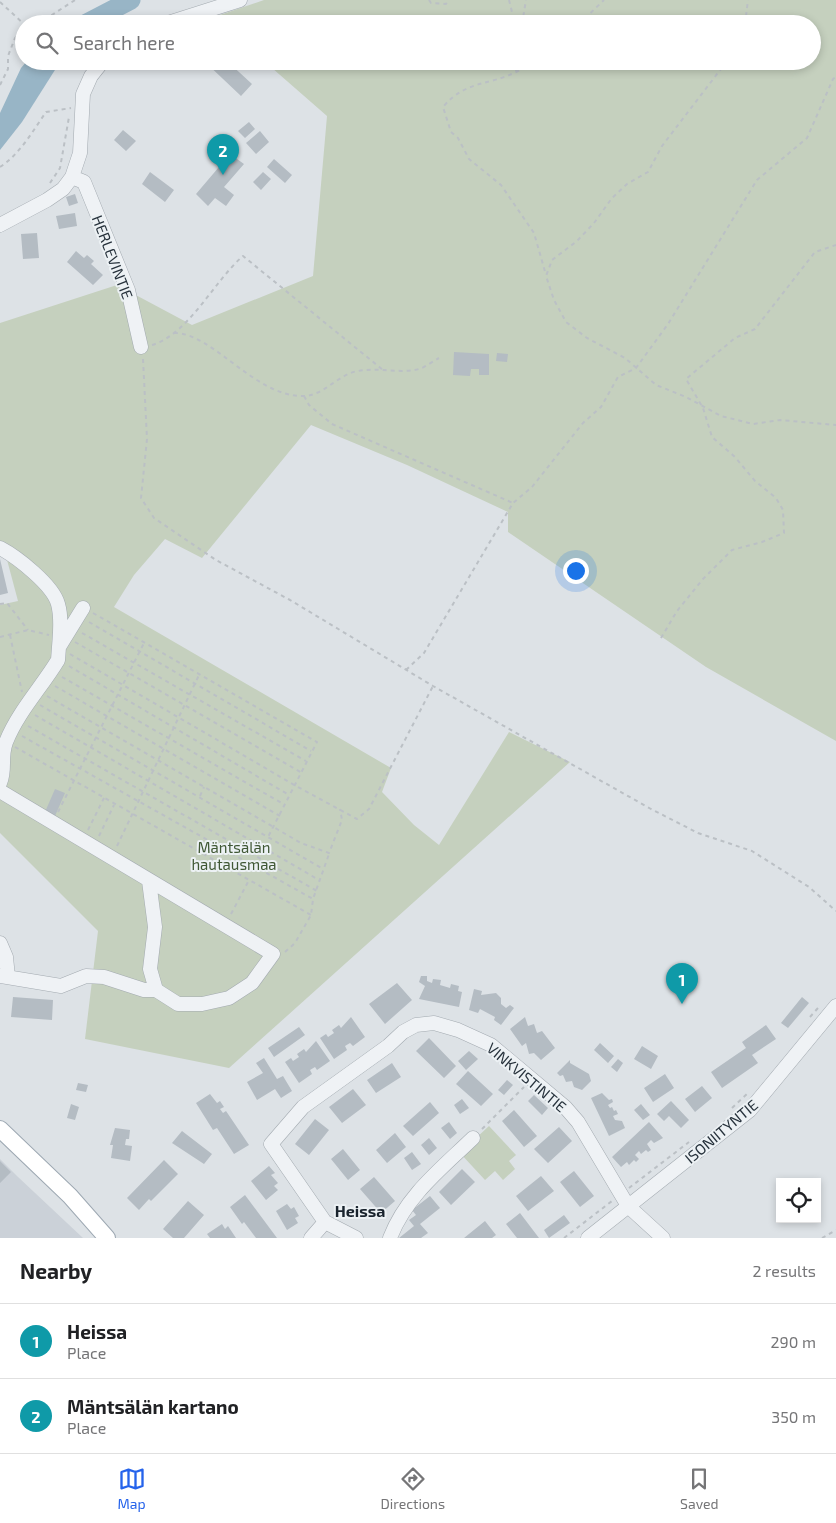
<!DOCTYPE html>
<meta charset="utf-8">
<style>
:root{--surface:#fff;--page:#f2f2f2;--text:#202124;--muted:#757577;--line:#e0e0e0;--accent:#2563eb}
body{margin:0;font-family:"Exo 2",sans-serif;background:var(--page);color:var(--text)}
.controls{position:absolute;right:15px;bottom:15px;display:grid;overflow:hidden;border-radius:0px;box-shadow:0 2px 8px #0003}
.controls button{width:45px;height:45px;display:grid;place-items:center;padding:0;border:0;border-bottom:1px solid var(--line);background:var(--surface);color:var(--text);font:25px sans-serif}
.you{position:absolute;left:575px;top:570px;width:18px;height:18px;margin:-12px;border:4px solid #fff;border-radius:50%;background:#1a73e8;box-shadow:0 0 0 8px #1a73e833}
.badge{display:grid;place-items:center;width:32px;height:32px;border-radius:50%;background:var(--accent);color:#fff;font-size:16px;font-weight:700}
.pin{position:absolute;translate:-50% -41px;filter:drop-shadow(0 1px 2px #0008)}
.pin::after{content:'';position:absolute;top:26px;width:18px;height:15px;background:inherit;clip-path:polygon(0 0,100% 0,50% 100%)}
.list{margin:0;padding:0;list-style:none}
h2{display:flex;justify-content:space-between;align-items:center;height:65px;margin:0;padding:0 20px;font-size:21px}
h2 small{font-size:16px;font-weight:400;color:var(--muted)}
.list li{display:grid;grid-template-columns:32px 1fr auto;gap:15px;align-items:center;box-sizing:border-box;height:75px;padding:0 20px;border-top:1px solid var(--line)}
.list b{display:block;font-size:19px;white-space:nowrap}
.list p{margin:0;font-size:16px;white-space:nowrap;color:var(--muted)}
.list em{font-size:16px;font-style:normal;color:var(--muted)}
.icon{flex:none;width:28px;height:28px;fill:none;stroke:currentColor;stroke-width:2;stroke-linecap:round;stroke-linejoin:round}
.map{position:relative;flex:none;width:836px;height:1238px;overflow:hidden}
.search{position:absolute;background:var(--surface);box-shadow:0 2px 8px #0003;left:15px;right:15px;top:15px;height:55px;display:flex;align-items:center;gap:12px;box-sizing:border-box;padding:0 18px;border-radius:28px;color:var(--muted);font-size:19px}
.sheet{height:215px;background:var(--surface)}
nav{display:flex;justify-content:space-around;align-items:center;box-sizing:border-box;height:70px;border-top:1px solid var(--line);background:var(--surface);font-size:14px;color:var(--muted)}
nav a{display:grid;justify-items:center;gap:2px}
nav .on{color:var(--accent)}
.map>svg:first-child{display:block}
.built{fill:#cbd1d8}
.green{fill:#c5d0be}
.water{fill:#98b5c6}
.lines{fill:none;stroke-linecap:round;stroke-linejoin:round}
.river{stroke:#98b5c6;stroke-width:19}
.building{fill:#b4bcc3}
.minor-casing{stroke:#a3aab0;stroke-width:15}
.major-casing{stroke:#9da8b2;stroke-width:18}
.path{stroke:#bbc0c5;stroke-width:2;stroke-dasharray:4 4;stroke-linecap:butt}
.minor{stroke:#eff2f5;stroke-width:14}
.major{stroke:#fff;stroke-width:16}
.labels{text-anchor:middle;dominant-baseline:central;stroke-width:4;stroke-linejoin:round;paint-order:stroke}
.street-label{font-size:15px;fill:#27323c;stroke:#ecf1f4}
.park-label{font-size:15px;fill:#405835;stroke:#ecf1f4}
.neighbourhood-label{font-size:16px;font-weight:bold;fill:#19232d;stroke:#ecf1f4}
</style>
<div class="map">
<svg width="836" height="1238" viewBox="0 0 836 1238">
<rect width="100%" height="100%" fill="#dde2e6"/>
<!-- built -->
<path class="built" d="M0,1159L18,1177L83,1238H0Z"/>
<!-- green -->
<path class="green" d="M264,0H836V741L706,667L508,532V512L407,465L311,425L202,558L165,539L134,575L114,607L391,768L382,792L414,825L439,845L509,732L570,762L229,1068L85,1039L98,931L0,833V605L18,601L6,556L0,554V323L117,285L192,325L313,276L327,116L264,61H812V24H221L214,17Z
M489,1126L516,1155L509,1161L515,1169L503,1180L495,1171L485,1180L460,1153Z"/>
<!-- water -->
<path class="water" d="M27,61L60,62L22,122L0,150V113L21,68Z"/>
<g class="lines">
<!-- river -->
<path class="river" d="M85,24L131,0"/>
</g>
<!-- building -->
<path class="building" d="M204,61H227L252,84L241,96Z
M249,122L255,129L245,138L238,131Z
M123,130L136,141L126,151L114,140Z
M260,131L269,142L256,154L246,143Z
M230,154L244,164L224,187L234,195L226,206L215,198L208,206L196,194Z
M274,159L292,175L285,183L267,167Z
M150,172L174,190L165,202L142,184Z
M263,172L271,179L261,190L253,182Z
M75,194L78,203L69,206L66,197Z
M75,213L77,226L59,229L56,216Z
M37,233L39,258L23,259L21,234Z
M76,251L84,258L87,255L94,261L91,264L103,275L93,285L67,262Z
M454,352L489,354V375H479V369H471L470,376L453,375Z
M497,353L508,354L507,362L496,361Z
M0,559L8,593L0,595Z
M55,789L65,793L55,816L45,812Z
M421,976H427V981L432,983L433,979L441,980L440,985L450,988L451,984L459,986L458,991L462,992L459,1007L419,999L425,986L419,982Z
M397,983L412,1000L385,1024L369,1004Z
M474,989L482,991L481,995L496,993L501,998V1004L506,1008L510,1005L514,1008L501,1025L494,1020L495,1017L480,1009L478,1013L469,1010Z
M13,997L53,1000L52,1020L11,1017Z
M802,997L809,1003L788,1028L781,1023Z
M351,1017L365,1037L353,1046L350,1043L345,1046L347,1050L334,1059L320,1038L326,1034L328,1037L334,1033L332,1030L339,1025L341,1028Z
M525,1017L528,1026L534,1024L537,1033L542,1031L555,1048L541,1060L534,1053L529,1054L526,1043L522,1046L510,1029Z
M766,1025L776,1039L752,1055L758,1063L722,1088L711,1072L746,1048L742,1042Z
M299,1027L305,1035L274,1057L268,1048Z
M429,1038L456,1066L444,1078L416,1051Z
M316,1041L330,1061L317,1070L315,1067L310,1070L312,1074L299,1083L285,1062L291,1058L293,1061L299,1057L297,1054L304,1049L306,1052Z
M600,1043L614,1056L608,1063L594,1050Z
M642,1046L658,1056L651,1069L634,1059Z
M469,1051L478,1059L466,1070L458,1061Z
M264,1058L277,1079L283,1076L292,1091L281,1098L275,1089L257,1100L247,1082L263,1073L256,1063Z
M618,1059L623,1063L617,1072L611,1067Z
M570,1060V1063L589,1074L591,1081L582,1090L574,1087L572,1081L566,1082L563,1075L560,1076L557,1073Z
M392,1063L401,1077L376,1093L367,1080Z
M468,1071L493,1094L481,1106L456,1084Z
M665,1074L674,1088L653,1102L644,1088Z
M507,1080L513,1085L504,1095L498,1090Z
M78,1083L88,1085L86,1092L76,1090Z
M702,1086L712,1098L695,1112L685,1099Z
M353,1089L366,1105L342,1123L329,1107Z
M602,1093L609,1100L612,1099L613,1102L608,1105L610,1108L612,1107L614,1111L616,1110L618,1114L613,1116L615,1120L622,1121L625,1128L609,1136L591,1098Z
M210,1094L217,1103L220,1101L224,1107L220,1109L223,1113L226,1111L249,1145L234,1154L217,1128L213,1130L196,1103Z
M534,1095L548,1108L542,1115L528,1101Z
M462,1099L469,1108L460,1114L454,1105Z
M671,1101L689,1120L681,1128L669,1116L664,1121L657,1114Z
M430,1102L439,1113L413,1136L403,1126Z
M71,1104L79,1107L75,1120L67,1118Z
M641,1104L650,1115L643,1120L634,1110Z
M514,1110L537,1136L524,1147L502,1121Z
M315,1119L329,1130L309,1155L295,1144Z
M449,1122L457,1133L450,1139L441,1128Z
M649,1122L663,1138L654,1143L651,1140L647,1144L651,1150L648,1152L646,1150L641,1154L639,1151L635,1155L639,1159L636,1162L634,1160L629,1165L627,1162L621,1167L612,1157Z
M559,1127L572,1141L548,1163L534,1149Z
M115,1128L130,1130L129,1139H126L125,1145L132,1146L130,1161L111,1158L113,1145H110Z
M182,1131L212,1154L204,1164L172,1143Z
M395,1133L406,1147L387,1163L376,1150Z
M429,1138L437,1148L429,1155L421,1145Z
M343,1149L360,1170L348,1180L331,1159Z
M412,1152L421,1164L412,1170L404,1158Z
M164,1160L178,1174L151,1201L149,1199L139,1210L127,1198Z
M0,1161L11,1172L0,1183Z
M269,1166L275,1173L271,1175L278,1183L274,1186L278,1190L266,1200L251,1181Z
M462,1169L475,1182L451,1205L439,1192Z
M574,1171L594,1196L580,1207L560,1182Z
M541,1176L554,1191L528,1211L516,1196Z
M374,1177L395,1201L381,1213L360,1189Z
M245,1195L277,1238H256L244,1222L242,1224L230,1207Z
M430,1196L440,1208L420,1224L428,1233L421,1238H399L414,1226L409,1220L416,1215L412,1210Z
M188,1201L204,1215L184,1238H173L163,1229Z
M287,1204L291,1209L294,1207L299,1216L295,1218L298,1223L287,1230L276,1211Z
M520,1213L539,1238H517L506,1224Z
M564,1215L570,1223L549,1238L544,1230Z
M485,1221L496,1235L492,1238H464Z
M222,1224L225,1229L228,1226L236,1238H210L207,1234Z"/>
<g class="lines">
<defs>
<path id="minor" d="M165,24L240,0
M72,177L84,182L128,290L141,347
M0,225L47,200L63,189L72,177L80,153L83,94L91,76L103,61
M0,548C17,557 53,585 58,604C62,618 60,633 59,647
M0,783C6,769 0,758 6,742C18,712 41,688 58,660L59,647L83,608
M0,791L273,954L252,983L229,998L202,1004H178L156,990H144L104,977L86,976L61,986L0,976
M149,881L155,927L150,969L156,990
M0,943L6,957L8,977
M311,1238L325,1222
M356,1238L325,1222L271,1144L303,1107L388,1046L403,1032L416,1025L434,1023L458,1030L491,1045L565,1107L578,1122L628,1206L663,1238
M390,1238C406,1196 441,1169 473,1138
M588,1238L750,1110L836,1006"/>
<path id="major" d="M0,1129L70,1196L107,1238"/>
</defs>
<!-- minor casing -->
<use href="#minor" class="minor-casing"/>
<!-- major casing -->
<use href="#major" class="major-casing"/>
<!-- path -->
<path class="path" d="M429,0L431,3L446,4L449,0
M509,0L515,24
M0,2L24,24
M38,24L75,0
M522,24L526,0
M579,24L604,0
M745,24L748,0
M72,61L81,68
M532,61C527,65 522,69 516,72C488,86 466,80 443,107L451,132L458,138L469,159L501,185L534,233L546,275
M727,61L662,146L648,172L627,184L612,198L594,223L577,241L552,260L546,276L554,300L566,322L587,338L625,358L656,385L686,397L721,416L753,424L780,420L836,425
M516,71L517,61
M0,85L8,69V56L15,38L24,30
M0,167C19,155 33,131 46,112L71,108
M50,183L60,168L69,117
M174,333C212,332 255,397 303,396C324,396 338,374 358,371C378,367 399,374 419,369C426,367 433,361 439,358
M152,345C189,334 214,281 243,256L383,370
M143,359L147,439L141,498L154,518L216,560L290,600L433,686L651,809L698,833L752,851L809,887L836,911
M304,396L309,405L332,424L513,503
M0,604L7,603L28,630
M93,613L317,742L268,837
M89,622L311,751
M82,633L306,761
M10,635L22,692
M0,637L28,630L49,635
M661,638L677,611L703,579L732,550L762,542L784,533L783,510L776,498L755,481L735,457L712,437L703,408L686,379L735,338L755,329L815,252L836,245
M75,642L302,773
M70,654L296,786L357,819L369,809L433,686
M69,666L289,795
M406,670L424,653L513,503L532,487L583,423L601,407L618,377L636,368L668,324L757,180L807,138L833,79L836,77
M62,677L285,805
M55,686L280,816
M47,696L301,843L329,853L342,820L340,809
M40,705L323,869
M35,715L319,880
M28,726L317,891
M22,736L313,899
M15,747L311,915
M200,796L204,787
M58,812L144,643
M88,830L104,798
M99,836L114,805
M117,846L199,675
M231,914L249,880
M285,952L295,943L311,915L313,899L329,854
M810,1017L818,1008
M732,1108L747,1094
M482,1129L524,1087
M629,1188L689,1142
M564,1238L612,1201
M822,1238L836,1230"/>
<!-- minor -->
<use href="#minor" class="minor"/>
<!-- major -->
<use href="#major" class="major"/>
</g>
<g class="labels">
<!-- street labels -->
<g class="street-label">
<text transform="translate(113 257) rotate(69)">HERLEVINTIE</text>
<text transform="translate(527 1077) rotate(40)">VINKVISTINTIE</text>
<text transform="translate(721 1131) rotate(-40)">ISONIITYNTIE</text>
</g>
<!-- park labels -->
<g class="park-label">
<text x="234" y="847">Mäntsälän<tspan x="234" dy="17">hautausmaa</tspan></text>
</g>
<!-- neighbourhood labels -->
<g class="neighbourhood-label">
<text x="360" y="1210">Heissa</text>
</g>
</g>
</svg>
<div class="controls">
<button><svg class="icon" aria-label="locate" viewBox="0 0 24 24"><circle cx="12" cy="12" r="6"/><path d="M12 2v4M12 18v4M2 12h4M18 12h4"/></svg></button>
</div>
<div class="you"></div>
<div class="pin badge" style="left:682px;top:1004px;background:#0f9aa8">1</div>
<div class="pin badge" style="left:223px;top:175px;background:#0f9aa8">2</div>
<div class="search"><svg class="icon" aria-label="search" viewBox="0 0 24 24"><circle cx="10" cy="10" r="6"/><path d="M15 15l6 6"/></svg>Search here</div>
</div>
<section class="sheet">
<h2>Nearby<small>2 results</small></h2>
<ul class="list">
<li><span class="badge" style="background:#0f9aa8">1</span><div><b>Heissa</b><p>Place</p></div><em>290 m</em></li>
<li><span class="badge" style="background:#0f9aa8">2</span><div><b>Mäntsälän kartano</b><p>Place</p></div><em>350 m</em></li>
</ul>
</section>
<nav>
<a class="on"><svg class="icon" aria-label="map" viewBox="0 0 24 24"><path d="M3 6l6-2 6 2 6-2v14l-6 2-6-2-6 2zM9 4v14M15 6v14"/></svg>Map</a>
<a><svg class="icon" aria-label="directions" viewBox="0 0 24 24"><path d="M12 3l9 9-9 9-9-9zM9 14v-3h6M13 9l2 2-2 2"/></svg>Directions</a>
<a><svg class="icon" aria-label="saved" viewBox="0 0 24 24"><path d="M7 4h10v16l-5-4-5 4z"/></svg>Saved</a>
</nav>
